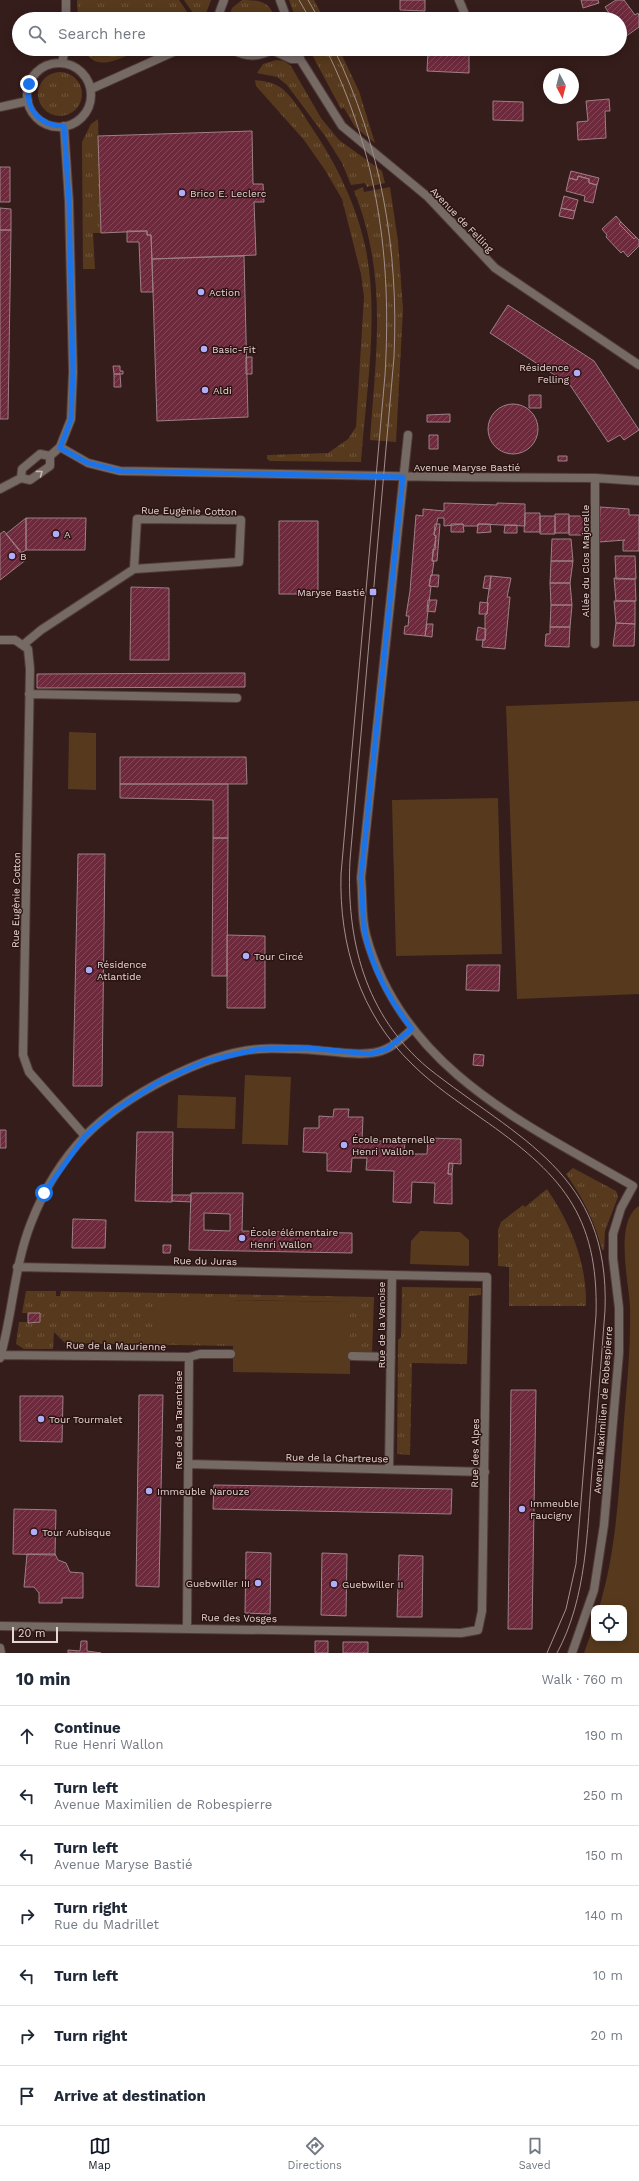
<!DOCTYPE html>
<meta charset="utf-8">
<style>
:root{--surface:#fff;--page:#f2f2f3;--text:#1f2937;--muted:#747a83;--line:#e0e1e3;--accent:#111827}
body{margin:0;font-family:"Work Sans",sans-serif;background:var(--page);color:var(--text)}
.controls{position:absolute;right:12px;bottom:12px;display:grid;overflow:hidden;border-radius:8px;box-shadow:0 2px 10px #0003}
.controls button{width:36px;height:36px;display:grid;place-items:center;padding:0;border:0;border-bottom:1px solid var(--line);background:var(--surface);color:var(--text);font:20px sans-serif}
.compass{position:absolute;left:543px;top:68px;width:36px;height:36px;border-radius:50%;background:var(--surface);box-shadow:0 2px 10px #0003;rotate:173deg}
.scale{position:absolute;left:12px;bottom:10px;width:46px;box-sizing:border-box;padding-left:4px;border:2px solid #e6d6d4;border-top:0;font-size:11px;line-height:14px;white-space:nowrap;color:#e6d6d4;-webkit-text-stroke:3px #2b1412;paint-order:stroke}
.stop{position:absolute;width:12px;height:12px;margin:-9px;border:3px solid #1a73e8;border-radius:50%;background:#fff}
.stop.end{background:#1a73e8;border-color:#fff;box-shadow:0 1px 4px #0008}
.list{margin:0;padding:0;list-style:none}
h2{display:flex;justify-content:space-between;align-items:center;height:52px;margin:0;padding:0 16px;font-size:17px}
h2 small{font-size:13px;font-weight:400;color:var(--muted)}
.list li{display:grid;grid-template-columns:26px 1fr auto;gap:12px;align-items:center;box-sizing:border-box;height:60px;padding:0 16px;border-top:1px solid var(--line)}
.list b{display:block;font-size:15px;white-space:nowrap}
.list p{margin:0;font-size:13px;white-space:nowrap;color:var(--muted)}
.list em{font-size:13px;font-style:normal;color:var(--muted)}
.icon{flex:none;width:22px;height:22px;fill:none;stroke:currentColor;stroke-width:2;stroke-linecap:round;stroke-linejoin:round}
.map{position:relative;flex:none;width:639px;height:1653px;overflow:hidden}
.search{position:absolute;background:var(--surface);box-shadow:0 2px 10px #0003;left:12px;right:12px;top:12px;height:44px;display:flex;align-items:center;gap:10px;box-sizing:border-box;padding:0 14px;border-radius:22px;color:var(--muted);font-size:15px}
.sheet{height:472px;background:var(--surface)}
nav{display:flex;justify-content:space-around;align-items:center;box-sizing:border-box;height:56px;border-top:1px solid var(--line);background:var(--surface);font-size:11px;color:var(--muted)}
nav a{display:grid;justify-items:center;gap:2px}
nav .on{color:var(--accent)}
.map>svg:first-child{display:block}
.grass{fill:url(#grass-tufts)}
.park{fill:#573a1d}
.building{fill:url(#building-hatch);stroke:#9d7f85;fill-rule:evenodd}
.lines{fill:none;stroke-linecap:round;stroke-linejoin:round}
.minor-casing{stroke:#513b39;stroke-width:10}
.tertiary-casing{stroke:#513b39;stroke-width:10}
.minor{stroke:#766a65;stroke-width:8}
.tertiary{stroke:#766a65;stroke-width:8}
.tram{stroke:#a28f8d;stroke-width:1}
.oneway{stroke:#c4b6b3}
.route{stroke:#1a73e8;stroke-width:5}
.poi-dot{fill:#b2adf9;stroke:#2b1412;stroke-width:1.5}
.labels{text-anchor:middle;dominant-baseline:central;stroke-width:3;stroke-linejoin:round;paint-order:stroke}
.poi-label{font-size:10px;fill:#e6d6d4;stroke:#2b1412;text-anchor:start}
.street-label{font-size:10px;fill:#e6d6d4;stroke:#2b1412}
</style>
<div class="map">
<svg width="639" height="1653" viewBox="0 0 639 1653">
<defs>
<pattern id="grass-tufts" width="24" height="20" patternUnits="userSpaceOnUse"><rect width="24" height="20" fill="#573a1d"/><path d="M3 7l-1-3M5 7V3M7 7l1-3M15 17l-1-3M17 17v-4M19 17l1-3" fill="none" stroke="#6f563d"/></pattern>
<pattern id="building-hatch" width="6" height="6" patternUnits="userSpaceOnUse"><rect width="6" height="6" fill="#6d2a3d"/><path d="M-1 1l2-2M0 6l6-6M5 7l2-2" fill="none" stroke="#824858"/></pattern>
</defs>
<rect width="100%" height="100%" fill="#351d1b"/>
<!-- grass -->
<path class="grass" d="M77,0H179L192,19H78Z
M184,0H211L204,19H197Z
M242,0C257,0 272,1 274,19H228L232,8Z
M289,0H314L324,19H296Z
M84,49H142C122,57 96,75 84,49Z
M309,49H339L359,91L375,143L355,127L344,108L341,109Z
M276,60L284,61L291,66L321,118L339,140L382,171L385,183L367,187L365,183L351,185L342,163L325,136L287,85L277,77L257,73L263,64Z
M38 94a22 22 0 1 1 44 0a22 22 0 1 1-44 0Z
M255,80C263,81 272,82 278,86C290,92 305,117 312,128C337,165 357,206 366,250C379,317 366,394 361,462L270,461L267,459V455L328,453L348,439L356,427L364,297L361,274L342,199L325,170L304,140L256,86Z
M98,119L101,233H93L95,269H83L82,142L91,124Z
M363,187L364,192L390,187L398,241L403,309L396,442L370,440C376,352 388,275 354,191Z
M573,1168L616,1191L618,1197L605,1231L604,1250H602C595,1222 583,1198 566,1174Z
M547,1189C571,1224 587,1263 586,1306H509V1267L498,1266V1230L501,1222L523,1205L525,1207Z
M402,1287L481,1288V1295L469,1296L467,1364L412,1363L410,1455L397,1454L398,1340L401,1337Z
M26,1291H56V1296H60L61,1291L374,1297L372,1355L350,1354V1302L234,1300L233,1346L65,1343L54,1332L53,1349H24L16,1344L19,1322H40V1313H22Z"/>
<!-- park -->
<path class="park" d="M639,701V994L517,999L506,706Z
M69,732L96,733V790L68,789Z
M498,798L502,954L396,956L392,800Z
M245,1075L291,1077L288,1145L242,1144Z
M178,1095L236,1097L235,1129L177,1128Z
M639,1206V1653H584L594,1625V1638H624V1608H599C616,1552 619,1492 623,1434C626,1392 631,1350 630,1307C629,1283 614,1221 639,1206Z
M420,1231L460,1232L469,1240V1266L410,1264L411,1241Z
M155,1299L350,1302V1374L233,1372V1344L154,1342Z"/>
<!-- building -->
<path class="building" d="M400,0H425V11L400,10Z
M581,0H598L599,3L583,8Z
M616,0H624L635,15L638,13L639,16V27L625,37L620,29V19H613L605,7Z
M428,52L469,54V73L427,71Z
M609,99L610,111H605L606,138L578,140L577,122L588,121L586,101Z
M493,101L523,102V121L493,120Z
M252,131L253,184H263L264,202H254L256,255L152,259L151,235H147V231L101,233L98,136Z
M0,167H10V202H0Z
M571,171L599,178L597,185L589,183V179L578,176L577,180L569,178Z
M578,176L589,179V183L597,185L593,203L584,201L585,196L566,191L569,178L577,180Z
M564,196L578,200L575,211L561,208Z
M0,208L11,209V230H0Z
M561,208L575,211L573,219L559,216Z
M616,216L621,222L619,224L634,239L636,237L639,240V246L628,257L623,251L621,253L606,237L607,235L602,229Z
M621,222L636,237L634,239L619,224Z
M0,230H11L8,419H0Z
M127,231H147V235H151L153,292H141L139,242H127Z
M244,256L248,417L157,421L152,259Z
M508,305L594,361L639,430L624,440L620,435L608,442L570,385L490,333Z
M246,357H252V374H246Z
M113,366H120V371H123V374H114Z
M114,374H120L121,387H114Z
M529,395H541V408H529Z
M488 429a25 25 0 1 1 50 0a25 25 0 1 1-50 0Z
M450,414V422H427V415Z
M429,435H438V449H429Z
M558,456H567V461H558Z
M444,503L497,505V503L525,504V526L478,524V526H464L463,524L444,526V518H438L434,535L436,536L435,550L433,549L432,561H434L432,575H431L429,586H431L425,636L404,634L405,626H408L409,616H406L410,591L416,515L423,516V509L444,511Z
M600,507L629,509V515H639V551H623V541L625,540L599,542Z
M525,513H540V532H524Z
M555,514H569V533H555Z
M540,516H555V534H540Z
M569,516H585V535H569Z
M26,518H86L85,550H26Z
M26,518V550L21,553L6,534Z
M279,521H318V594H279Z
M435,524H440L437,561H432L436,536L434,535Z
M451,524H463L464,532H451Z
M478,524H490L491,532L477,533Z
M505,525H517V533H504Z
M4,531L27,559L0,580V534Z
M552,539H571L573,561H551Z
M615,556H635L636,579H616Z
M551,561H573L570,583H550Z
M431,575H439L438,587L429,586Z
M485,576H491L490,589L483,588Z
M491,576L511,578L507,597H510L505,649L482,647L483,640H485V615L487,614L488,603H487Z
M614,578L635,579L636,601H616Z
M550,583H570L572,605H551Z
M131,587L169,588V660H130Z
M428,600H437L435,612L427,611Z
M614,601H635V624L616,623Z
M480,602L488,603L487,614H479Z
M551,605H572L570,627H550Z
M616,623L635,624L634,646H613Z
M427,624H433L432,637L425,636Z
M478,627L486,629L485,640H476Z
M550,627H570L569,647L545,646L546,634H550Z
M245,673V687L37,688V674Z
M120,757H246L247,784H120Z
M120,784H228V838H213V800L120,798Z
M213,838H228L227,976H212Z
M78,854H105L102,1086H73Z
M227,935L265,936V1008H227Z
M467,965H500L499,991L466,990Z
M474,1054L484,1055L483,1066L473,1065Z
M334,1109H349L348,1117H363L362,1141H405L404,1154H427L428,1138L461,1139V1164L449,1163L448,1174H452V1204L434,1203L435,1183L412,1182L411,1203L393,1202L394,1171L366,1170L367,1158H352L351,1172L327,1171V1153L303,1152L304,1128H319V1116L333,1117Z
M0,1130H6V1148H0Z
M137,1132H173L172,1202L135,1201Z
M449,1163L453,1164L452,1174H448Z
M191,1193H243L242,1231L352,1233V1253L189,1250ZM204,1213L230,1214V1231L204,1230Z
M172,1195H191V1202L172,1201Z
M73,1219L106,1220L105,1248H72Z
M163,1245H171L170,1253H163Z
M28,1313H40V1322L28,1323Z
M511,1390H536L532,1629H508Z
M139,1395H163L159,1587L136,1586Z
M20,1396H63L62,1442L20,1441Z
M214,1485L452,1489L451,1514L213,1509Z
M14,1509L56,1510L55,1555L13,1554Z
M246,1552L271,1553L270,1614L245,1613Z
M322,1553L347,1554L346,1616L321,1615Z
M27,1554H55L58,1560L66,1563L70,1572L83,1573V1598H62V1603H39V1593L34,1587H24Z
M399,1555L423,1556L422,1617H397Z
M81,1641H87V1651L101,1653H68V1650L80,1651Z
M315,1641H328V1653H315Z
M343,1642H368V1653H343Z"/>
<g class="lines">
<defs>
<path id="minor" d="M459,0L464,12
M408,435L361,878C363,896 361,917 366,935C402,1068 523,1123 633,1186L621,1208L613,1234V1258L619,1308V1353L604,1525L594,1590L572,1653
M60,447L88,463L120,471L444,477L595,478L639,481
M0,640H15L28,649L30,669L23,1055L29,1072L85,1136
M595,644V478
M23,645L41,630L134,569L239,562L241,520L137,519L134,569
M29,694L237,698
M17,1267L392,1275
M1,1355L189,1357L200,1354H231
M352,1356L391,1357
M0,1358C13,1313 14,1266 31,1223C43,1192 62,1160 85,1136C124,1096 204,1053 260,1049C271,1048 283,1049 294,1049C319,1048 365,1060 386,1049C396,1045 404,1036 412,1029
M188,1464L485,1472
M0,1626L461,1633L478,1630L482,1611L487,1277L392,1275L389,1469
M187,1628L189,1357
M0,1648L1,1653"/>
<path id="tertiary" d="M280,0L287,19
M66,19V0
M217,19L224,0
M231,49C245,57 259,58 273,49
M299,49L300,59L342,126L428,197L495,268L639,365
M272,50L291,59H300
M62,63L65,49
M27 95a32 32 0 1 1 64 0a32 32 0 1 1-64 0Z
M91,89L180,49
M0,107L28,101
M21,478L22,469L40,454L50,456
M0,489L21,478L30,480L50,466V456L60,447L71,419L73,372L69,202L64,126"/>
</defs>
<!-- minor casing -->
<use href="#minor" class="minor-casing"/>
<!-- tertiary casing -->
<use href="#tertiary" class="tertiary-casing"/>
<!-- minor -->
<use href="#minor" class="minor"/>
<!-- tertiary -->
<use href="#tertiary" class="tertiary"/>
<!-- tram -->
<path class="tram" d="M299,0L310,19
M308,0L319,19
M326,49C378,154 392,259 385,375L341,874C339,945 360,1014 412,1064C433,1085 457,1101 481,1118C560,1173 599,1214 596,1315L576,1564L566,1609L547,1653
M334,49C381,145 399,250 394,357L350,860C346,940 365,1015 428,1068C519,1140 610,1173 605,1310C601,1363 597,1416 592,1470C587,1531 587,1598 557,1653"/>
</g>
<!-- one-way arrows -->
<defs><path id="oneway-chevron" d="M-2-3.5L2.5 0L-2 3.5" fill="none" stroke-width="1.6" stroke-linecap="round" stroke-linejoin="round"/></defs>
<use class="oneway" href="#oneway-chevron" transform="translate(40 473) rotate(-36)"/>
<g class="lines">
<!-- route -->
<path class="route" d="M29,84C24,109 40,126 64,126L69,202L73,372L71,419L60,448L88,463L120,471L403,477L361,878C363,896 362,915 365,933C371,966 391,1003 412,1029L387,1049L370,1054L308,1048L259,1049L206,1061L159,1082L114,1111L85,1136L44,1193"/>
</g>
<!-- markers -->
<g class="poi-dot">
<circle cx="182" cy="193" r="4"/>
<circle cx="201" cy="292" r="4"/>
<circle cx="204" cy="349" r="4"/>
<circle cx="577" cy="373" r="4"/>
<circle cx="205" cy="390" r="4"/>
<circle cx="56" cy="534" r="4"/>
<circle cx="12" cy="556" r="4"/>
<rect x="369" y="588" width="8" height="8" rx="2"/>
<circle cx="246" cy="956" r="4"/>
<circle cx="89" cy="970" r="4"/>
<circle cx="344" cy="1145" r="4"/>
<circle cx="242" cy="1238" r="4"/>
<circle cx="41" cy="1419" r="4"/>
<circle cx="149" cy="1491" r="4"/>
<circle cx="522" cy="1509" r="4"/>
<circle cx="34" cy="1532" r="4"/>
<circle cx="258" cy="1583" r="4"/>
<circle cx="334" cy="1584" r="4"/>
</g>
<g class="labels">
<!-- poi labels -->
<g class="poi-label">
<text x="190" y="193">Brico E. Leclerc</text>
<text x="209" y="292">Action</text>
<text x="212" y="349">Basic-Fit</text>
<text x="569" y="367" text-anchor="end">Résidence<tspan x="569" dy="12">Felling</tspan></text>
<text x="213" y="390">Aldi</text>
<text x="64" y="534">A</text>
<text x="20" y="556">B</text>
<text x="365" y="592" text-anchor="end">Maryse Bastié</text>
<text x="254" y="956">Tour Circé</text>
<text x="97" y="964">Résidence<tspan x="97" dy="12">Atlantide</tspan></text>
<text x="352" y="1139">École maternelle<tspan x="352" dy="12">Henri Wallon</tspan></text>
<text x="250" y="1232">École élémentaire<tspan x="250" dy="12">Henri Wallon</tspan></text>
<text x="49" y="1419">Tour Tourmalet</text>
<text x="157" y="1491">Immeuble Narouze</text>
<text x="530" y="1503">Immeuble<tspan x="530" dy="12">Faucigny</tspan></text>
<text x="42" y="1532">Tour Aubisque</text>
<text x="250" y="1583" text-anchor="end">Guebwiller III</text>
<text x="342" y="1584">Guebwiller II</text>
</g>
<!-- street labels -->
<g class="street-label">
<text transform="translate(462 220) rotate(46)">Avenue de Felling</text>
<text x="467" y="467">Avenue Maryse Bastié</text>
<text transform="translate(189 511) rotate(1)">Rue Eugènie Cotton</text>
<text transform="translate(585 561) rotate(-90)">Allée du Clos Majorelle</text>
<text transform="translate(16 900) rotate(-89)">Rue Eugènie Cotton</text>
<text transform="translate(205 1261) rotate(1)">Rue du Juras</text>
<text transform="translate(381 1325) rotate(-90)">Rue de la Vanoise</text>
<text transform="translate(116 1346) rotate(1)">Rue de la Maurienne</text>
<text transform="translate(603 1410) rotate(-86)">Avenue Maximilien de Robespierre</text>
<text transform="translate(178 1420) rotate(-90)">Rue de la Tarentaise</text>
<text transform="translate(475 1453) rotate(-89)">Rue des Alpes</text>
<text transform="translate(337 1458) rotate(1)">Rue de la Chartreuse</text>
<text transform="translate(239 1618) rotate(1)">Rue des Vosges</text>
</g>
</g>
</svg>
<div class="controls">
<button><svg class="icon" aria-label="locate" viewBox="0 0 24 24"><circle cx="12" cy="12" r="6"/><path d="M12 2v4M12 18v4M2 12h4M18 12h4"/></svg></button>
</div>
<svg class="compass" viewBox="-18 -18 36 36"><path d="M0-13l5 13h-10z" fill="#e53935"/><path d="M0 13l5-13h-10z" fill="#747a83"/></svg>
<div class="scale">20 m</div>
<div class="stop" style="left:44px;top:1193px"></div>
<div class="stop end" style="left:29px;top:84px"></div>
<div class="search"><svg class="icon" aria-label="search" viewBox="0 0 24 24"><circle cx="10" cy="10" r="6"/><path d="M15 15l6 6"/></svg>Search here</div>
</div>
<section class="sheet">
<h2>10 min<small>Walk · 760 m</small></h2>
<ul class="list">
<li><svg class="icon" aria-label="ahead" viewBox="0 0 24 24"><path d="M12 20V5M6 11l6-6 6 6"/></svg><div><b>Continue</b><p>Rue Henri Wallon</p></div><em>190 m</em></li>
<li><svg class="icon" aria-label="left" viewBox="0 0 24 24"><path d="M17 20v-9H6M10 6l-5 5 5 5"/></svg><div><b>Turn left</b><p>Avenue Maximilien de Robespierre</p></div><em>250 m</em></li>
<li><svg class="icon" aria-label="left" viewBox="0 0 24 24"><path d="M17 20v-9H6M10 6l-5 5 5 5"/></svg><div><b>Turn left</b><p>Avenue Maryse Bastié</p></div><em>150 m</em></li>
<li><svg class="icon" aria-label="right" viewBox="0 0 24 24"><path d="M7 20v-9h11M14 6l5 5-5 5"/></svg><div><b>Turn right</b><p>Rue du Madrillet</p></div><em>140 m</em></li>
<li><svg class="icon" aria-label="left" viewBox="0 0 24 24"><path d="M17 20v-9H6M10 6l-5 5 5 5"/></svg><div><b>Turn left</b></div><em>10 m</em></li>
<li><svg class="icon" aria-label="right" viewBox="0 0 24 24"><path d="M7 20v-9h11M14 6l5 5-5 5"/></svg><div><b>Turn right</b></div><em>20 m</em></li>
<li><svg class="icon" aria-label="arrive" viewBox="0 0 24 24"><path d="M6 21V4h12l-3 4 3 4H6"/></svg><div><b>Arrive at destination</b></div></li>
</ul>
</section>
<nav>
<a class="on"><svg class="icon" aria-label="map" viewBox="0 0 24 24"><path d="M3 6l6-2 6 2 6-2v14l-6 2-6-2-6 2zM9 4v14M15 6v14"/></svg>Map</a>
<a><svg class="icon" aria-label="directions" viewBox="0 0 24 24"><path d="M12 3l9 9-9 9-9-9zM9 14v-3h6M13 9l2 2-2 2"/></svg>Directions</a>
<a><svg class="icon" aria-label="saved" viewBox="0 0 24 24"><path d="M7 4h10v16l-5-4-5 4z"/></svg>Saved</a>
</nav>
